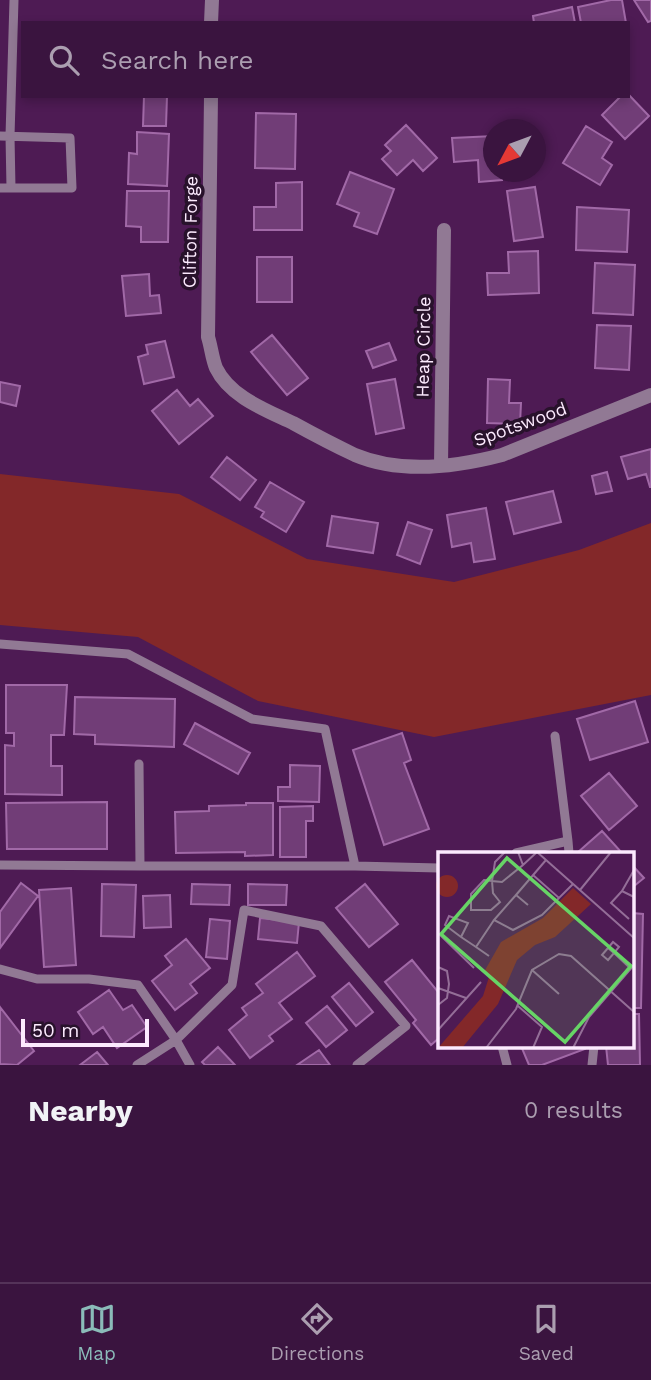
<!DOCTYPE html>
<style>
:root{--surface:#3a143f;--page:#45214a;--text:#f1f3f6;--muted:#ab9eb0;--line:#543359;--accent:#8bbbb9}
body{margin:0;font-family:"Work Sans",sans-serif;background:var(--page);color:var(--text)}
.compass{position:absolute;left:483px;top:119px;width:63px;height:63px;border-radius:50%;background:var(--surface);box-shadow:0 4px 10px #0003;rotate:229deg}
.scale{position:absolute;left:21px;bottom:18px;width:128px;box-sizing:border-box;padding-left:7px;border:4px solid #fceafe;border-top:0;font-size:19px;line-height:24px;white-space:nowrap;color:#fceafe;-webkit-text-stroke:5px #28122b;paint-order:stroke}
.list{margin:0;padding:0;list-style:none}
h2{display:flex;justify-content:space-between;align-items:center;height:91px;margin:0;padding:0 28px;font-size:30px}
h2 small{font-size:23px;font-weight:400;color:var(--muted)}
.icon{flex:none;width:38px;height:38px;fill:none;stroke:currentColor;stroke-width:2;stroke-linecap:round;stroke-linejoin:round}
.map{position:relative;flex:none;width:651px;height:1065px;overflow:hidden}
.search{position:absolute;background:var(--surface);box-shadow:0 4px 10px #0003;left:21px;right:21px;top:21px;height:77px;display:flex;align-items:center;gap:18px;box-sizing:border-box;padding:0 24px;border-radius:0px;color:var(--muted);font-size:26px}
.sheet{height:217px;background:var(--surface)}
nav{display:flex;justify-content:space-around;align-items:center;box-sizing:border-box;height:98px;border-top:2px solid var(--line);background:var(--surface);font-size:19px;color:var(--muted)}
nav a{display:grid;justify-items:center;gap:4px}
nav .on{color:var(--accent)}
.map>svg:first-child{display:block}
.green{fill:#832829}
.building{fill:#713d77;stroke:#a169a7;stroke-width:2}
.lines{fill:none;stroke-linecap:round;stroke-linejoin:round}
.service{stroke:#917994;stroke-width:9}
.minor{stroke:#917994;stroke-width:14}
.labels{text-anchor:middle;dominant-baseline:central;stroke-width:7;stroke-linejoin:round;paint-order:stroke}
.street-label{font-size:18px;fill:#fceafe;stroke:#28122b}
.inset-road{fill:none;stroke:#946e98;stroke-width:2}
.view{fill:#67d466;fill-opacity:0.15;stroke:#67d466;stroke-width:3.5}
.inset-edge{fill:none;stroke:#fceafe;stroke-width:3.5}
</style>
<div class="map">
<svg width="651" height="1065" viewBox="0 0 651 1065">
<rect width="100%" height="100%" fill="#4e1b54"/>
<!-- green -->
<path class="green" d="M0,474L179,494L307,559L454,582L579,550L651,523V695L434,737L258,701L138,637L0,625Z"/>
<!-- building -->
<path class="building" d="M611,0H622L626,23H581L578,7Z
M634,0H651V21L648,22Z
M572,7L575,23H534L533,16Z
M628,94L649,116L625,139L602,115L621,96H628Z
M144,96H167L166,126H143Z
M256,113L296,114L295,169L255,168Z
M406,125L437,158L423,171L413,160L397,175L382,159L391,151L385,145Z
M586,126L612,142L602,158L612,165L600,185L563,163Z
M137,132L169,134L167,186L128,184L129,153L137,154Z
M494,136V172H502V180L479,182L478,160L454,162L452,138Z
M350,172L394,189L377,234L354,226L359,213L337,204Z
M302,182V230H254V207H276V183Z
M535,187L543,237L514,241L507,191Z
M127,191H169L168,242H141V227L126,226Z
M577,207L629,210L627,252L576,250Z
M538,251L539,293L488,295L487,273H509L508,252Z
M257,257H292V302H257Z
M595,263L635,265L633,315L593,313Z
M149,274L150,296L159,295L161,313L126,316L122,276Z
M597,325L631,326L629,370L595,368Z
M272,335L308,378L287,395L251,352Z
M165,341L174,377L144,384L138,357L148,354L146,345Z
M389,343L396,360L373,368L366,351Z
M395,379L404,428L376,434L367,384Z
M488,379L510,380L509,403H521L520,424L487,423Z
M0,382L20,386L16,406L0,402Z
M177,390L190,406L198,399L213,416L179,444L152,411Z
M651,449V487H650L646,474L628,479L621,457Z
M227,457L256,480L240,500L211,477Z
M607,472L612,491L596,494L592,476Z
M270,482L304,502L286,532L261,517L264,512L255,507Z
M553,491L561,522L514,534L506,502Z
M486,508L495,559L474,562L471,543L452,547L447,515Z
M332,516L378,523L373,553L327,546Z
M408,522L432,530L420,564L397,555Z
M6,685H67L64,735H51V766H62V795L5,794V745L14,746V733H6Z
M75,697L175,699L174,747L95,744V735L74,734Z
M635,701L648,742L590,760L577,719Z
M195,723L250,753L238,774L184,744Z
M402,733L411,760L404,763L429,829L384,845L353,750Z
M290,765L320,766L319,802L278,801V787H290Z
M609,773L637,806L609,830L581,796Z
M107,802V849H7L6,803Z
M246,803H273V855L245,856V852L176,853L175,812L209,811V806L246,805Z
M313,806V821H306V857H280V807Z
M602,831L622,853H577Z
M632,865L644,878L633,887L632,886Z
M21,883L38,896L0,948V912Z
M102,884L136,885L134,937L101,936Z
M192,884L230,885L229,905L191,904Z
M248,884L287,885L286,905H248Z
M365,884L398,924L369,947L336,908Z
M71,888L76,965L44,967L39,890Z
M170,895L171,927L144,928L143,896Z
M632,913L643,914L641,1008H632Z
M260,918L299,922L297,943L258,939Z
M210,919L230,921L227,959L206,957Z
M186,939L210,968L190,984L197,993L175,1010L152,981L172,965L165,956Z
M297,952L315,976L279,1003L292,1019L269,1036L273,1041L250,1058L229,1030L247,1015L242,1008L263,993L256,984Z
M412,960L439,993V1038L431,1045L413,1023L416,1020L385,982Z
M349,983L373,1012L356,1026L332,997Z
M109,990L123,1010L132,1005L147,1027L117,1048L103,1027L93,1034L78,1012Z
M327,1006L347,1030L326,1047L306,1023Z
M0,1007L34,1051L17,1065L0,1064Z
M632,1014H639L640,1065H608L606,1046H632Z
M521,1046H584L585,1049L542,1065H529Z
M218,1047L235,1065H205L202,1062Z
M319,1050L330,1065H297Z
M97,1052L108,1065H80Z"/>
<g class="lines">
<!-- service -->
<path class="service" d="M0,136L70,138L72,188H0
M11,188L10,136L14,0
M0,644L128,654L252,719L325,729L355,866H140
M568,841L569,853
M516,853L568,841L555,736
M0,865L140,866L139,764
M355,866L439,868
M0,969L37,979H89L138,985L176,1040L137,1065
M502,1046L507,1065
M190,1065L176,1040L232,985L244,910L321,926L406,1026L357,1065
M592,1065L594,1046"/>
<!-- minor -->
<path class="minor" d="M211,23L212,0
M211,96L208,337C211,346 212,358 216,368C230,397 266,410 293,423C313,434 334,445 355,455C400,474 456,467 502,455L651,395
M441,466L444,230"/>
</g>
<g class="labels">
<!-- street labels -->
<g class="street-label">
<text transform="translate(190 232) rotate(-89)">Clifton Forge</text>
<text transform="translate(423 347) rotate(-89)">Heap Circle</text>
<text transform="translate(520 424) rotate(-20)">Spotswood</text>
</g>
</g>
<!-- overview -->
<g transform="translate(438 852)">
<rect width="196" height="196" fill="#4e1b54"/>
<path d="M-2 34a11 11 0 1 1 22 0a11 11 0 1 1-22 0ZM135,36L153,52L117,85L97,93L79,108L60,152L24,196H0L45,144L51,125L46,120L63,90L105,66Z" fill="#832829"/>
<path class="inset-road" d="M67,0L57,10L54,29L64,30L85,13M80,0L85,13L99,0M99,0L196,86M95,23L121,46L135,32M46,28L54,29L55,41L62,50L53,58H33V42ZM142,38L173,0M184,39L196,18M78,43L56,68L75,78L104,63L121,46M90,53L78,43L108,8M191,67L173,51L184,39L196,45M0,81L36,116M23,85L7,73L11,64L30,71L23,85L38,95M170,96L176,101L181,95L175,90L170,96L164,103L170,108L176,101L193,117M51,104L38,95L56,68M0,115L9,119L11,132L9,146L0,153M94,118L121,142M0,136L28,146M80,154L104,175L95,196M0,178L43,130M48,196L78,157L94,118L121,102L133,104L196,160M135,196L151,165L196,113"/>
<path class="view" d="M69,6L193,114L127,190L3,82Z"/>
<rect width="196" height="196" class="inset-edge"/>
</g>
</svg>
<svg class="compass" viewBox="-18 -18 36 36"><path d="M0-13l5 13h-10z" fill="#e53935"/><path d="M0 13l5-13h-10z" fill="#ab9eb0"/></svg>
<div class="scale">50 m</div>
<div class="search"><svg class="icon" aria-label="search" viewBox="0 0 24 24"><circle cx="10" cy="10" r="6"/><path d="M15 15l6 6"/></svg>Search here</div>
</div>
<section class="sheet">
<h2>Nearby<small>0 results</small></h2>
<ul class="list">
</ul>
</section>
<nav>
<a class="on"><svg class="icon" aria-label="map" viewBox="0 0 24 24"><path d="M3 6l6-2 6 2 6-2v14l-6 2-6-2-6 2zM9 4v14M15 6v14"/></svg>Map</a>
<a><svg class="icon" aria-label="directions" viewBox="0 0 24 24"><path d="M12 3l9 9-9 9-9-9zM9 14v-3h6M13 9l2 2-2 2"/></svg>Directions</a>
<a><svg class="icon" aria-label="saved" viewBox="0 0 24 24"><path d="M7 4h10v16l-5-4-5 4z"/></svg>Saved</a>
</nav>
